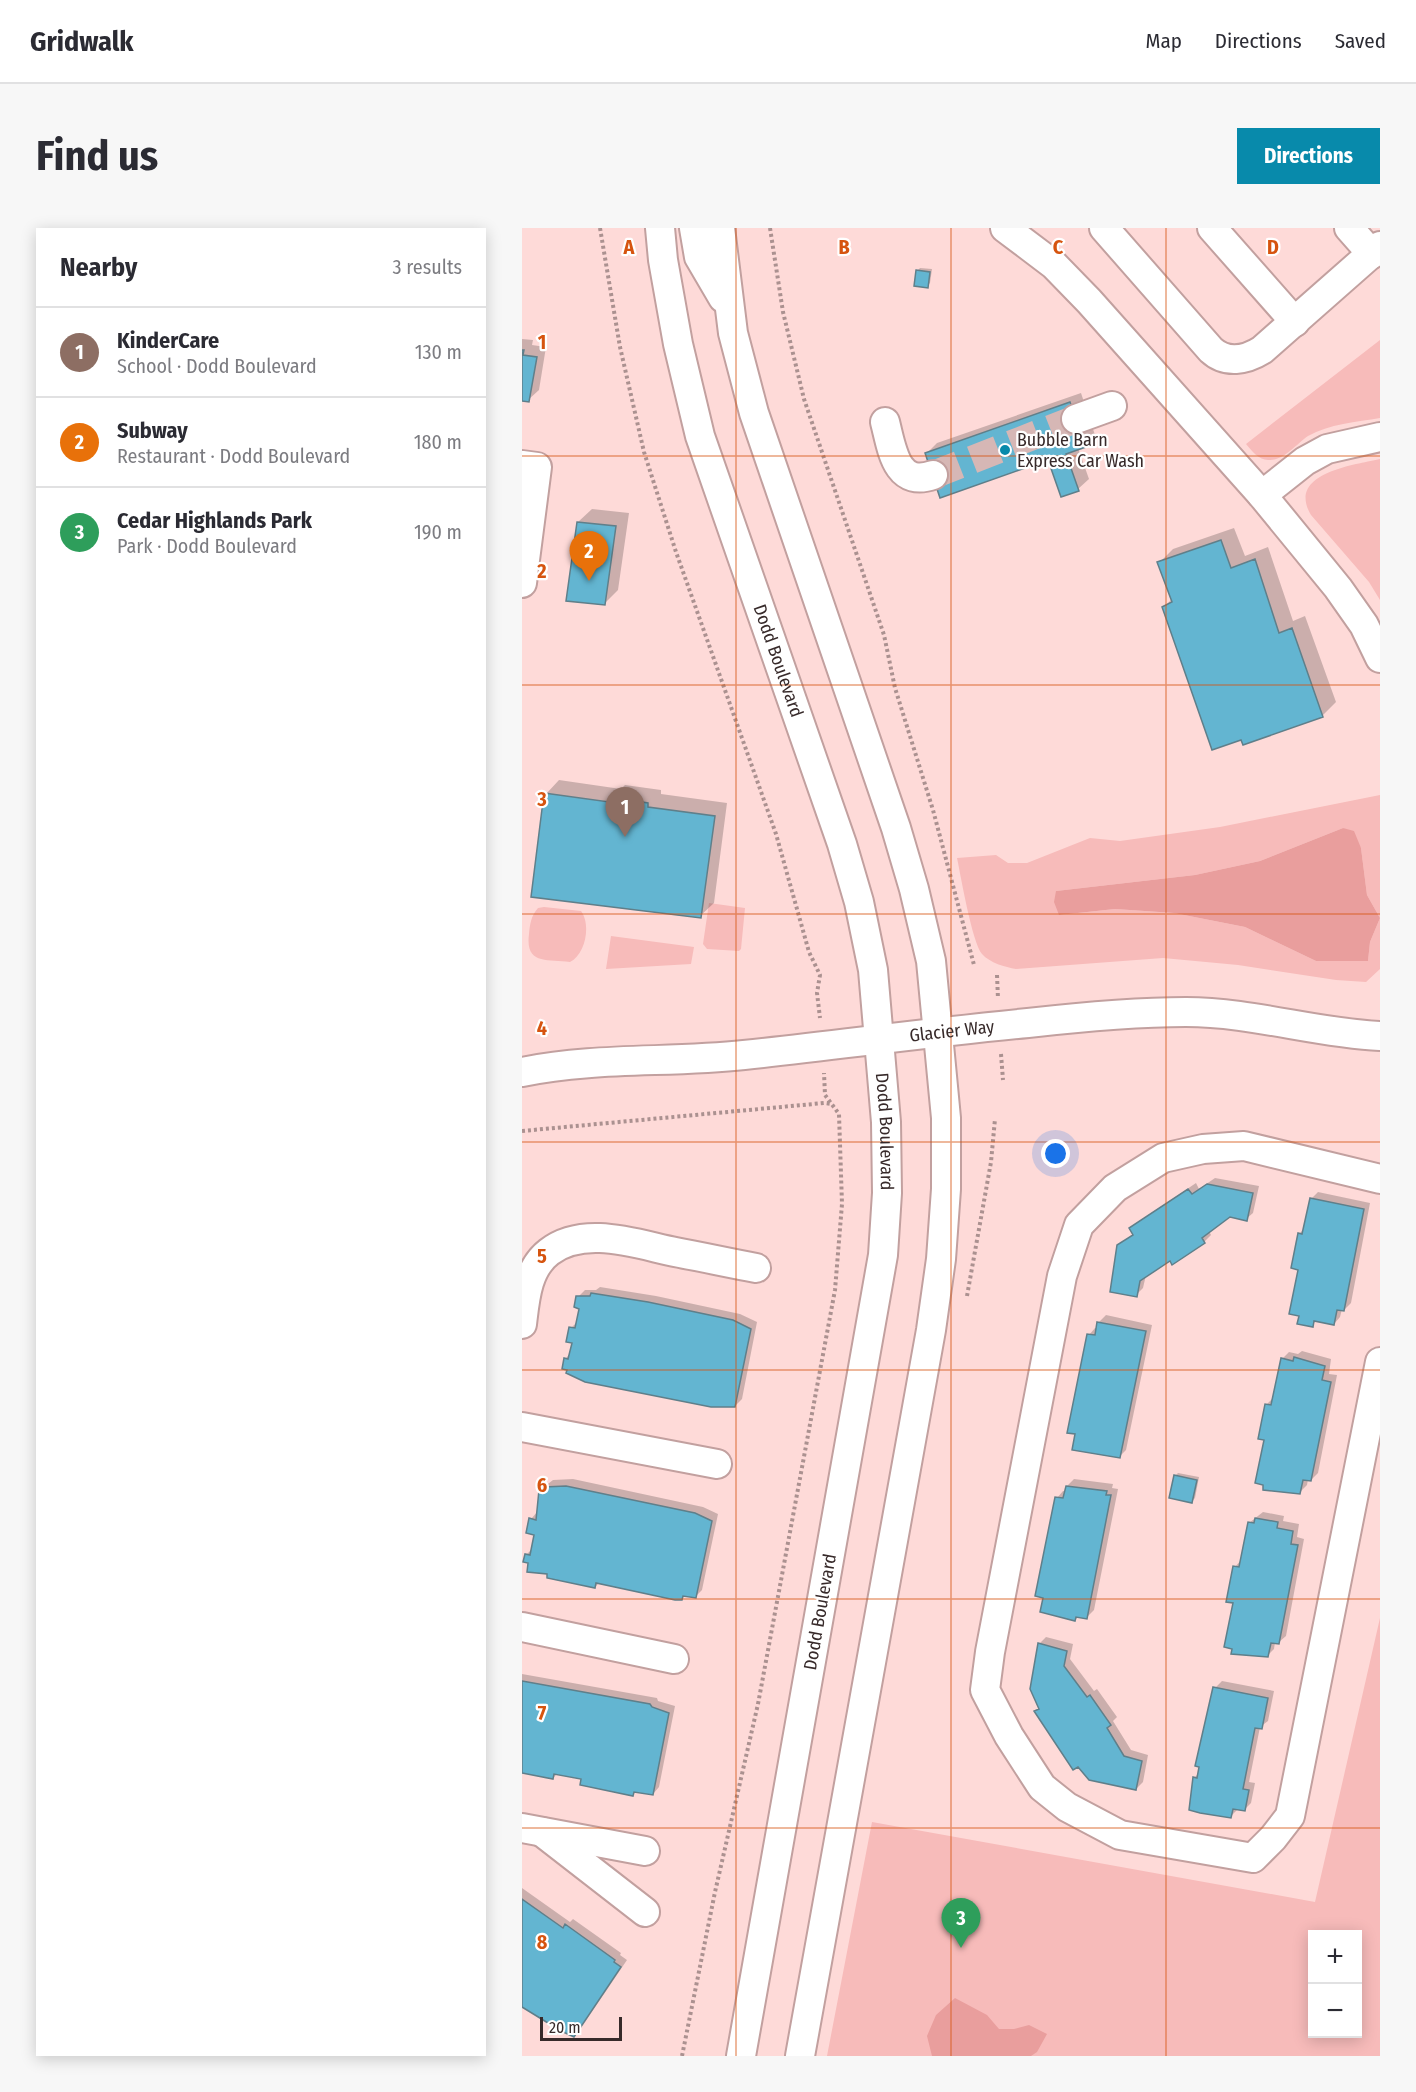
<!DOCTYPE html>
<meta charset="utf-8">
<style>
:root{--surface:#fff;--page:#f7f7f7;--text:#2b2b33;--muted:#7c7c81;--line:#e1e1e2;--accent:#088aab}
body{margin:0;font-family:"Fira Sans Condensed",sans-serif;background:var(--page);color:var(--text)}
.controls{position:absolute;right:18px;bottom:18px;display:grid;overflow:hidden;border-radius:0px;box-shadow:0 3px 15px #0003}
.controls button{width:54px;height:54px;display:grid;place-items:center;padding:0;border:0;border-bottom:2px solid var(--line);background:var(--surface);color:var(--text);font:30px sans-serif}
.scale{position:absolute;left:18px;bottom:15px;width:82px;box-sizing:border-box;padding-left:6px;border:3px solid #372a2a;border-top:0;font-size:16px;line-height:21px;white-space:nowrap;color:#372a2a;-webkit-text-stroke:4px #fff;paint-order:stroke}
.you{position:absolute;left:534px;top:926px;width:21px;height:21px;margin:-15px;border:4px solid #fff;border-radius:50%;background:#1a73e8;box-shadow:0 0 0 9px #1a73e833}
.badge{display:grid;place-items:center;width:39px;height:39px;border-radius:50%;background:var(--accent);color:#fff;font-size:20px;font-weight:700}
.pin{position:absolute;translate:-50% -50px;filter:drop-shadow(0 2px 3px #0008)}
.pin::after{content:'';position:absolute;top:32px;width:21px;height:18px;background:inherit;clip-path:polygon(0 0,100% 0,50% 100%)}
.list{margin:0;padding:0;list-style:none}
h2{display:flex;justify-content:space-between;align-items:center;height:78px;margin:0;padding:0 24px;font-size:26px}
h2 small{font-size:20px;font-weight:400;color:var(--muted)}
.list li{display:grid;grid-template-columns:39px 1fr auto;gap:18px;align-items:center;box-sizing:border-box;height:90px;padding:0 24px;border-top:2px solid var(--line)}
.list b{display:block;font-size:22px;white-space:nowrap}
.list p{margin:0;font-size:20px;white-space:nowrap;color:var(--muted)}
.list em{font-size:20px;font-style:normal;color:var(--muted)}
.map{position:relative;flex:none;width:858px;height:1828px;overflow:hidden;border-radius:0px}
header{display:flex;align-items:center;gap:36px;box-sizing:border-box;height:84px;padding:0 30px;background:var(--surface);border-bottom:2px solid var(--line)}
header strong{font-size:28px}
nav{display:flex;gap:33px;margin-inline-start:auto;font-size:21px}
.intro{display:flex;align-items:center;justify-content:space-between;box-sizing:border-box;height:144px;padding:0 36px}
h1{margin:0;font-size:42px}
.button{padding:15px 27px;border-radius:0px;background:var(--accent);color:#fff;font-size:21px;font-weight:700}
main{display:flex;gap:36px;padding:0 36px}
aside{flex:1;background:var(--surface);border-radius:0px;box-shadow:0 3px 15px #0003}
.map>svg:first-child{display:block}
.green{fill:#f7bbba;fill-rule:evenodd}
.water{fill:#e99e9d}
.shadow{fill:#0003}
.building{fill:#63b5d1;stroke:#5f7f8a;stroke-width:1.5}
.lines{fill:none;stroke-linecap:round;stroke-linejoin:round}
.minor-tunnel{stroke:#d6b7b5;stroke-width:28;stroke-dasharray:28 14;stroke-linecap:butt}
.minor-casing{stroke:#c2a09f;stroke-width:32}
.path{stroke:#ab9190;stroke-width:4;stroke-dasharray:3 3;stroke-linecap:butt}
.minor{stroke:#fff;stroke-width:28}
.grid{fill:none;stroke:#d6540f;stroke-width:1.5;stroke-opacity:0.55}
.poi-dot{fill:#088aab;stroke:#fff;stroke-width:2}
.labels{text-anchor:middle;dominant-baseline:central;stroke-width:4.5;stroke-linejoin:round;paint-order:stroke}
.poi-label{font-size:18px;fill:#372a2a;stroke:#fff;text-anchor:start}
.street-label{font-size:18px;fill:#372a2a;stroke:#fff}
.grid-label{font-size:20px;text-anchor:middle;font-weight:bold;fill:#d6540f;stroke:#fff;stroke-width:4.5;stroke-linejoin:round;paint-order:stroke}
</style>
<header>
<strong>Gridwalk</strong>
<nav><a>Map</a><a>Directions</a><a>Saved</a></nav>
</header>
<div class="intro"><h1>Find us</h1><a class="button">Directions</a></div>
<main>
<aside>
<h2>Nearby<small>3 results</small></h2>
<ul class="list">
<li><span class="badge" style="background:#8d6e63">1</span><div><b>KinderCare</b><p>School · Dodd Boulevard</p></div><em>130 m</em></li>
<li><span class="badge" style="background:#e8710a">2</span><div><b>Subway</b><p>Restaurant · Dodd Boulevard</p></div><em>180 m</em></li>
<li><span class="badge" style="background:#2e9e5b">3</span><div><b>Cedar Highlands Park</b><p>Park · Dodd Boulevard</p></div><em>190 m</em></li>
</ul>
</aside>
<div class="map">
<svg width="858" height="1828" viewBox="0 0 858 1828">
<rect width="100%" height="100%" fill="#fedad8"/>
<!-- green -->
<path class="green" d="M858,112V190C835,194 807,196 786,208C774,216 762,233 746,232C737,232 730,223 724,216Z
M858,231V372L847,354L789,287C764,245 832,237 858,231Z
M858,567V741L844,754L814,752L716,737L641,730L494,741C483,739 468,735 460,726C450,714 439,649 435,630L474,627L486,635H505L568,610L598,613L698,599ZM821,600L839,620L845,667L858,690L848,714L846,733H794L723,699L652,685L593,681L537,687L534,663L673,647L738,633Z
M187,675L223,680L219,721L217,723L185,721L181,716Z
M22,679L59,683C69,696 64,726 48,734C25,731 3,737 7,706C8,696 9,688 16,680Z
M89,708L172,719L169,736L84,741Z
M858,1390V1828H305L350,1594L793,1674ZM790,1706H836V1806H790Z"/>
<!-- water -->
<path class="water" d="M821,600L832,603L839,620L845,667L858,690L848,714L846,733H794L723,699L652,685L593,681L537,687L532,674L534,663L673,647L738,633Z
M433,1770L465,1787L477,1801H492L507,1797L525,1806L515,1824L509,1828H410L405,1808L414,1787Z"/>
<!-- shadow -->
<path class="shadow" d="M398,40L410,41L408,55L405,58L395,43Z
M0,111L11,112L10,117L24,119L17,162L6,172L0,171Z
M559,165L573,207L563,218L556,220L567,251L556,261L527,230L404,226L415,215Z
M70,281L107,285L96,362L82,376L56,294Z
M712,300L723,328L746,319L771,393L783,388L814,474L800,488L642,379L650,371L637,335L651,321Z
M37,552L99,561L103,557L139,562V566L205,575L192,675L178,688L24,566Z
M693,950L737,958L731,985L724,991L708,988L687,1003L689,1007L682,1014L648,1031L624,1047L621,1060L614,1067L597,1018L612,1005L609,1001L616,994L674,955L677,961Z
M796,964L848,975L829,1075L822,1082L820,1081L818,1089L812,1096L795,1092L790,1097L778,1040L777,1006L783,1000L789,971Z
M78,1059L134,1068L218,1086L235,1094L220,1171L213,1178L43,1131L49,1125L52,1114L49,1100L56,1093L59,1080L56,1069L63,1062H74Z
M584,1087L630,1097L604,1222L597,1229L567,1107L573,1100H576L577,1094Z
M780,1123L809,1131L807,1146L815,1147L796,1245L789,1252L786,1251L785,1257L778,1264L743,1211L744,1177L751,1170L760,1131L767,1124L776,1126Z
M656,1245L677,1249L673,1270L670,1273L653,1248Z
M51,1251L181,1279L196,1286L180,1362L173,1369L163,1367L159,1370L78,1354L73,1359L27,1345L8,1334L4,1327L11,1320L14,1306L9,1291L16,1283L18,1262L31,1252Z
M552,1251L591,1256L590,1260L596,1261L572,1382L565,1389L557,1388L553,1392L535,1270L541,1263H544L545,1258Z
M741,1284L762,1288L761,1293L777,1296L775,1309L782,1311L764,1408L757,1414H753L752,1421L745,1428L713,1374V1339L720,1331L727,1295Z
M524,1409L551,1416L548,1431L572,1463L575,1461L595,1489L591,1493L609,1522L626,1527L621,1554L614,1561L514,1484L518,1480L517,1416Z
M0,1446L135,1470L136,1473L153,1478L137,1559L131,1566L115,1563L111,1566L61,1550L36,1545L31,1550L0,1544Z
M700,1453L752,1463L746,1493L738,1499L727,1554L733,1555L729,1575L722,1582L716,1581L709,1588L672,1550L677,1545L693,1460Z
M0,1660L48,1694L51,1691L99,1725L98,1727L105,1732L59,1800L52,1807L0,1777Z"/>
<!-- building -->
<path class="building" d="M394,42L408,44L406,60L392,58Z
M0,122H2L1,127L15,129L7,174L0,173Z
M548,174L564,219L544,226L557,263L539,269L526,232L418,270L403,225Z
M55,294L94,298L83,377L44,373Z
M699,312L709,340L733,331L757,405L770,400L801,489L721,517L719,512L690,522L640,379L650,374L635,334Z
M22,565L87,574L88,569L126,575V579L193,588L179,690L9,669Z
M685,956L731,965L725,993L708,989L680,1010L683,1015L650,1037L648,1033L618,1053L615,1069L588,1064L595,1017L611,1007L607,1000L666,961L670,966Z
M788,970L842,981L822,1083L815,1082L812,1097L792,1093L791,1099L775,1096L777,1088L767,1086L776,1042L769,1040L776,1005L780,1006Z
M69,1065L126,1074L211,1092L229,1101L213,1179H189L63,1154L44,1145L45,1142L40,1141L42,1130L46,1131L50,1115L44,1114L47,1099L53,1100L57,1081L52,1079L54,1068H68Z
M575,1094L624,1103L598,1230L550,1222L553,1206L545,1205L565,1106L573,1107Z
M772,1129L803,1138L800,1152L809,1154L789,1253L781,1252L778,1266L741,1262V1257L733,1255L742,1212L736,1211L743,1176L749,1177L759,1130L771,1133Z
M652,1247L675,1252L670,1275L647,1270Z
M44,1258L173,1285L190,1293L174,1370L161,1368L160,1372H153L74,1355L73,1360L25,1350V1346L5,1344L6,1335L1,1334L3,1326L8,1327L12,1307L4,1305L7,1290L14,1292L17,1262L21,1263L22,1259Z
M544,1258L585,1263L584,1267H589L565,1391L554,1389L553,1393L518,1384L521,1370L513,1368L533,1269L541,1270Z
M733,1290L756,1294L755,1300L771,1303L769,1316L776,1317L757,1416L749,1415L746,1429L709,1426L710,1421L702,1419L711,1375L704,1374L711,1338L717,1339L726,1294L732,1295Z
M516,1415L545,1423L542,1438L565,1469L568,1467L589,1497L585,1500L602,1528L620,1533L614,1562L567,1552L556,1539L551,1542L512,1483L517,1481L508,1461Z
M0,1453L128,1476L130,1479L147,1485L131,1567L112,1564L111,1568L58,1557L59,1551L32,1546L31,1551L0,1545Z
M691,1459L746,1470L740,1501L733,1500L721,1561L727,1562L723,1583L711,1581L709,1590L678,1585L667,1582L671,1549L675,1550L677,1539L673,1538Z
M0,1671L41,1700L43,1696L93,1732L92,1734L99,1739L52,1809L39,1803L0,1779Z"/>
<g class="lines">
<!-- minor-tunnel -->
<path class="minor-tunnel" d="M411,247L554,191"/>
<defs>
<g id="minor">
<path id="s1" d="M138,0L141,32L156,116L178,208L320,616L337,674L351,742L364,894L365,965L361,1027L219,1828"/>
<path d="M172,0L177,29L201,70"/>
<path d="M198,0L211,105L232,185L374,600L392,661L409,733L424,890V961L419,1031L409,1102L278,1828"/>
<path d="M483,0L532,37L567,73L740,267L816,360L842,397L858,430"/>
<path d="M582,0L689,122C704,136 724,132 740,122L858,18"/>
<path d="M690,0L773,94"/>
<path d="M827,0L850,26"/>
<path d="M554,191L590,178"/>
<path d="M363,194C370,221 374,260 411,247"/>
<path d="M0,237L15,239L0,355"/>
<path d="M740,267L783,233L805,221L858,209"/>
<path id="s2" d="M0,844C72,829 148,835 222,827C316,817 411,804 506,795C559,789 611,784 664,784C730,784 793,805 858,808"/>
<path d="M858,951L722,918L681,921L641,930L593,960L557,997L540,1048L468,1424L463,1462L487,1508L520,1559L545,1579L598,1607L731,1630L751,1610L768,1588L858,1134"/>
<path d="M0,1096C3,1071 5,1041 27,1024C62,997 114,1016 153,1024C180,1029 207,1035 234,1040"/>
<path d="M0,1199L195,1236"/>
<path d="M0,1399L152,1431"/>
<path d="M0,1600L123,1623"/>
<path d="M20,1604L123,1684"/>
</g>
</defs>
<!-- minor casing -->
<use href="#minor" class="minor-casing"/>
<!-- path -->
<path class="path" d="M78,0L98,119L122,224L154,324L254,606L287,724L298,747L295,765L298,790
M248,0L261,84L282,171L362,407L373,460L411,582L452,737
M475,747L476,771
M479,826L481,852
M0,903L302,875L310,876
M445,1068L469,934L473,891
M160,1828L193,1664L236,1476L313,1062L320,976L317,886L303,867L302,845"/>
<!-- minor -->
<use href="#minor" class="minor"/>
</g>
<!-- grid -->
<path class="grid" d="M214,0V1828M429,0V1828M644,0V1828M0,228H858M0,457H858M0,686H858M0,914H858M0,1142H858M0,1371H858M0,1600H858"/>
<!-- markers -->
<circle class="poi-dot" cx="483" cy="222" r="6"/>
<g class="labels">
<!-- poi labels -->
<g class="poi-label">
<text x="495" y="212">Bubble Barn<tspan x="495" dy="21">Express Car Wash</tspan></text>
</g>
<!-- street labels -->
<g class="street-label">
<text stroke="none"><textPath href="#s1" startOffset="450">Dodd Boulevard</textPath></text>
<text stroke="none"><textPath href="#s2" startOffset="432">Glacier Way</textPath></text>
<text stroke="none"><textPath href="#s1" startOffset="936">Dodd Boulevard</textPath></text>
<text transform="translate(298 1384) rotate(-80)">Dodd Boulevard</text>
</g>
</g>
<g class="grid-label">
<text x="107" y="26">A</text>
<text x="322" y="26">B</text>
<text x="536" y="26">C</text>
<text x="751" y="26">D</text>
<text x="20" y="121">1</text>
<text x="20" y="350">2</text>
<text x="20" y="578">3</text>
<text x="20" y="807">4</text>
<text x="20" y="1035">5</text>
<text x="20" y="1264">6</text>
<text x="20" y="1492">7</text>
<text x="20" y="1721">8</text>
</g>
</svg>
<div class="controls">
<button>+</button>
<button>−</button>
</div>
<div class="scale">20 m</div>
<div class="you"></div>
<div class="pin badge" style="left:103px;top:609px;background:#8d6e63">1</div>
<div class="pin badge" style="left:67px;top:353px;background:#e8710a">2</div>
<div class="pin badge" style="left:439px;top:1720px;background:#2e9e5b">3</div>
</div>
</main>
